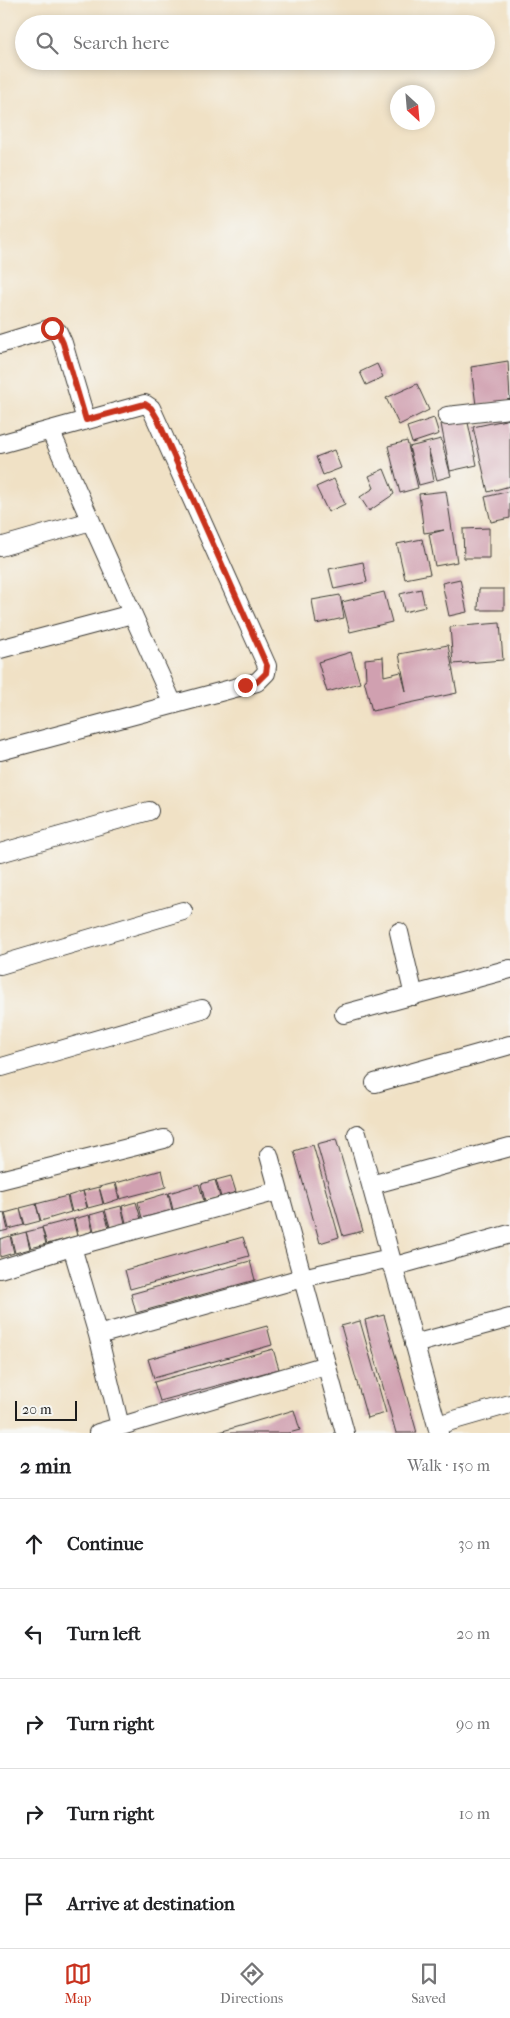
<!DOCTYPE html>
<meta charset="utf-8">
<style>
:root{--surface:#fff;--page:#f2f2f2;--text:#202124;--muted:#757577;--line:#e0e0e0;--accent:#c8321e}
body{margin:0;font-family:"IM FELL French Canon",serif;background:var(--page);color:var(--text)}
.compass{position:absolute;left:390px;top:85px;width:45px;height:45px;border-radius:50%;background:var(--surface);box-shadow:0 2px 8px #0003;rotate:154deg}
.scale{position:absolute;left:15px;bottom:12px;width:62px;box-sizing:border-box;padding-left:5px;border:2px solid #1c1c1c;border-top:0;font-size:14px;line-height:18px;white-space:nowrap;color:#1c1c1c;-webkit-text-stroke:4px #f6f6f2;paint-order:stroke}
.stop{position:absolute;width:15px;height:15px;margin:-11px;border:4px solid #c8321e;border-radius:50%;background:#fff}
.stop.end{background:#c8321e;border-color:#fff;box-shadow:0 1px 5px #0008}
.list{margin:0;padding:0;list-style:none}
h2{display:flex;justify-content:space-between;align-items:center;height:65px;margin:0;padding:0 20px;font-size:21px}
h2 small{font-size:16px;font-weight:400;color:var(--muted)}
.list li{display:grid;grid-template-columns:32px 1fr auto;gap:15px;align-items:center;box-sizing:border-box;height:90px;padding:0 20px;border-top:1px solid var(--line)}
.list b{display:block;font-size:19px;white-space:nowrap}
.list em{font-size:16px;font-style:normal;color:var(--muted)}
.icon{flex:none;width:28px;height:28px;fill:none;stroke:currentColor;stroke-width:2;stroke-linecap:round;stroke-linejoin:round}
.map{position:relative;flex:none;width:510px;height:1433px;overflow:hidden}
.search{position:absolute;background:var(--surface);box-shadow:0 2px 8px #0003;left:15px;right:15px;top:15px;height:55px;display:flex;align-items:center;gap:12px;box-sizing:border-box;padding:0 18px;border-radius:28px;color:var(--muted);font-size:19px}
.sheet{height:515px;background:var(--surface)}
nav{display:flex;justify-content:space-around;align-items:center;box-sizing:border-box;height:70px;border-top:1px solid var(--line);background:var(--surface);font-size:14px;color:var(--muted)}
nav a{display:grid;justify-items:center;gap:2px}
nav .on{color:var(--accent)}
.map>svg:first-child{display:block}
.building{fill:#d0a0b0}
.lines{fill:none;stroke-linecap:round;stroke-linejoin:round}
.minor-casing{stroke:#3c3a35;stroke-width:20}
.minor{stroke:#fff;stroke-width:18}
.route{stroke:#c8321e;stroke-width:6}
</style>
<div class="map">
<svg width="510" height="1433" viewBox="0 0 510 1433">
<rect width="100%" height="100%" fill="#f6f6f2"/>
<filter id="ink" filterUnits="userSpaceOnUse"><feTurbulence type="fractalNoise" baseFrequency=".02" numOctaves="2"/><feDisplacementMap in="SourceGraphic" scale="10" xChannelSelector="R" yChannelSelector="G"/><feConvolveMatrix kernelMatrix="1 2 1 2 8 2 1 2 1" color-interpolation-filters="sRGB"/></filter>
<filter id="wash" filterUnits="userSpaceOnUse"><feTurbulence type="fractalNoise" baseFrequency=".0096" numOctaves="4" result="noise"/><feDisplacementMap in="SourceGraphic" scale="20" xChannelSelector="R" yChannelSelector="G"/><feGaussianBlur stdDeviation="1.12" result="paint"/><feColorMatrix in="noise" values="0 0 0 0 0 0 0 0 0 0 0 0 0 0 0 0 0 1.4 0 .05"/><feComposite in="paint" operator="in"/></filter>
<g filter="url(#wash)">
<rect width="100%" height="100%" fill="#f0e1c5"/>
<g id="blocks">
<!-- building -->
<path class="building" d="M508,361L510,400L476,405L471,367Z
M377,364L383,377L366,385L360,372Z
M417,384L429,410L399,425L386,398Z
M434,418L439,434L412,443L407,427Z
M467,418L477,465L450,471L441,424Z
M510,419V486L488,492L473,427Z
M441,439L451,476L437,480L428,448L434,481L419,485L409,447Z
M407,441L418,488L400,493L388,446Z
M334,450L341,468L323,475L316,457Z
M384,469L394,494L369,511L360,497L374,488L369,476Z
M334,479L345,504L328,512L316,487Z
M446,491L457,562L435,566L429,534L444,530L424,533L419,494Z
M510,491V518L491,522L485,497Z
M489,528V558H464L463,529Z
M422,539L430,574L405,579L397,544Z
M363,562L367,582L334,589L329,569Z
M460,579L467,612L449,616L442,583Z
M421,589L425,607L404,612L400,594Z
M479,589H504V610H478Z
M384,592L392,622L350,632L342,602Z
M340,595L344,618L316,624L312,600Z
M500,623L503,660L453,664L450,627Z
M448,645L457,693L372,711L364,680H366L365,659L383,657L384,676L401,672L406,691L399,654Z
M351,652L360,683L327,692L318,662Z
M336,1139L363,1231L343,1236L317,1144Z
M313,1145L339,1237L320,1243L294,1151Z
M162,1170L166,1187L120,1199L116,1183Z
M231,1176L236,1192L221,1197L216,1180Z
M215,1180L220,1197L205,1201L201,1184Z
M115,1183L119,1199L104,1204L99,1187Z
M199,1184L204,1201L173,1210L169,1193Z
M99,1187L103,1204L88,1208L83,1191Z
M83,1191L87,1208L72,1212L68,1196Z
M168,1193L172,1210L142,1218L138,1202Z
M67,1196L71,1212L41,1221L36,1204Z
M136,1202L141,1219L126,1223L122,1206Z
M36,1204L40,1221L25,1225L20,1208Z
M121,1206L125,1223L110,1227L105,1210Z
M20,1209L24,1225L9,1229L5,1213Z
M104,1211L109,1227L94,1231L90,1215Z
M4,1213L8,1230L0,1232V1214Z
M89,1215L93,1231L78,1236L74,1219Z
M73,1219L77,1236L47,1244L42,1227Z
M42,1228L46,1244L31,1248L26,1232Z
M26,1232L30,1249L15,1253L11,1236Z
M10,1236L14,1253L0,1257V1239Z
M243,1237L249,1256L130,1289L125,1270Z
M250,1261L255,1280L136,1313L131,1294Z
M384,1315L391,1340L417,1433H396L368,1333L365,1320Z
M360,1321L386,1413L367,1418L341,1326Z
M267,1326L272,1345L154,1378L148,1359Z
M273,1349L279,1369L160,1401L154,1382Z
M294,1410L300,1430L289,1433H216Z"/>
</g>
</g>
<g filter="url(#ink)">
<use href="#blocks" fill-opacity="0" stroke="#3c3a35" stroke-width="1"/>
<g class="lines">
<defs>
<path id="minor" d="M0,344L52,328L58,332L63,343L86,420
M447,416L510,409
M50,430L173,704
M0,444L145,404L151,408L267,666L266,673L257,682L0,751
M0,547L91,521
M0,649L132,614
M0,853L149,811
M399,932L414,996
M0,965L183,911
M344,1014L510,969
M2,1067L202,1009
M375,1083L510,1045
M357,1134L439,1433
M269,1155L345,1433
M0,1180L164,1139
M371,1185L510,1147
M72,1247L278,1191
M392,1267L510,1234
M0,1269L72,1247L98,1335L120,1426
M98,1335L302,1278L390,1258
M414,1344L510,1318
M437,1425L510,1404
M98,1433L326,1365"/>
</defs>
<!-- minor casing -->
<use href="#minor" class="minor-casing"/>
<!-- minor -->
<use href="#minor" class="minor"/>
</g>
</g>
<g class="lines" filter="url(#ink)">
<!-- route -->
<path class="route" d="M52,328L58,332L63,343L86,420L145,404L151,408L157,418L267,666L266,673L257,682L245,685"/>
</g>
</svg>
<svg class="compass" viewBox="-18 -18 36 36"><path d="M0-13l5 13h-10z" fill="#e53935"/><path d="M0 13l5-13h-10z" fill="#757577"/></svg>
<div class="scale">20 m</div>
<div class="stop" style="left:52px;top:328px"></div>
<div class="stop end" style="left:245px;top:685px"></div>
<div class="search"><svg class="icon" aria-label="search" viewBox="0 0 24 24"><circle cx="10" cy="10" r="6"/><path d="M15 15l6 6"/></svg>Search here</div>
</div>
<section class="sheet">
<h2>2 min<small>Walk · 150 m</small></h2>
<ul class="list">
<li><svg class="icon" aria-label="ahead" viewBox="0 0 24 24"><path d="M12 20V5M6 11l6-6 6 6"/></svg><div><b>Continue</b></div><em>30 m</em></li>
<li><svg class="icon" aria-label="left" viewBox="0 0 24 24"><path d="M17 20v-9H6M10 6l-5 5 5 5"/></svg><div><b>Turn left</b></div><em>20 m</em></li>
<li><svg class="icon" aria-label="right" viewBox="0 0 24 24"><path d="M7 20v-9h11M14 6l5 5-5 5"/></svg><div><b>Turn right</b></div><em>90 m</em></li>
<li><svg class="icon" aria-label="right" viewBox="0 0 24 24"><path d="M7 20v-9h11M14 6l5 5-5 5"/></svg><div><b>Turn right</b></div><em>10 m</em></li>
<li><svg class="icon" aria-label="arrive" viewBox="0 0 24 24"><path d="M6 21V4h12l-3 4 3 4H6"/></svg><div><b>Arrive at destination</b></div></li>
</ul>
</section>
<nav>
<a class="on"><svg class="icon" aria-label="map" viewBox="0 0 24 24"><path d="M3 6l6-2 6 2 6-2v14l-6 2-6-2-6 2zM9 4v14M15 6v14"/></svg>Map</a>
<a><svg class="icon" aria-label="directions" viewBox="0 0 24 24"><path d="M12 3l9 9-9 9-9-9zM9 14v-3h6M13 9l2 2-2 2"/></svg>Directions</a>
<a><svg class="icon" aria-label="saved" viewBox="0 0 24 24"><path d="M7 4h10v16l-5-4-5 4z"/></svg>Saved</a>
</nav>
